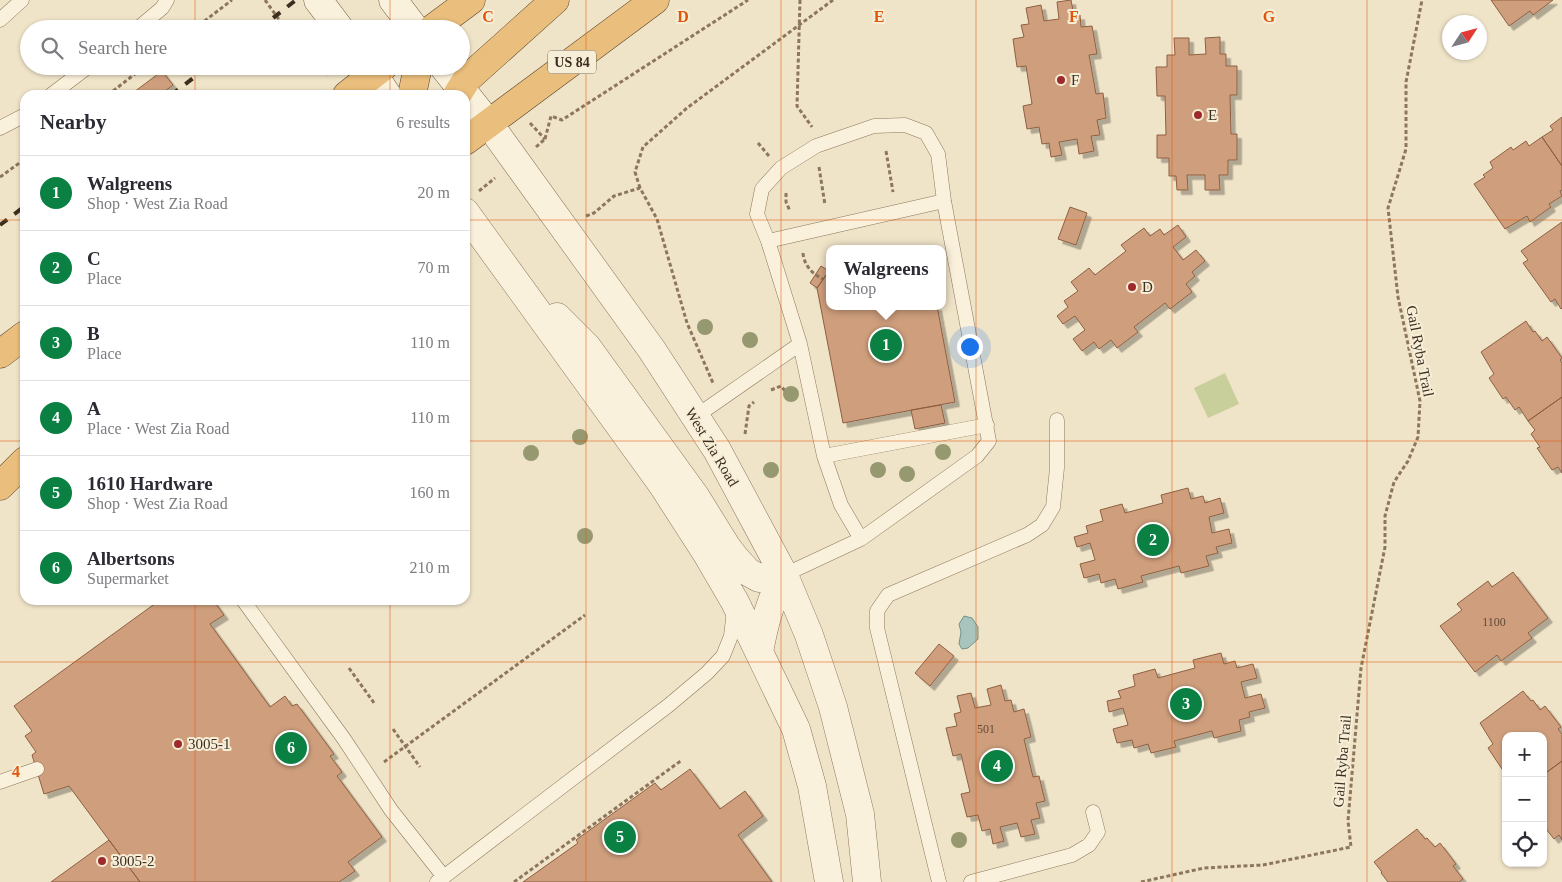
<!DOCTYPE html>
<meta charset="utf-8">
<style>
:root{--surface:#fff;--page:#f7f7f7;--text:#2b2b33;--muted:#7c7c81;--line:#e1e1e2;--accent:#0b8043}
body{margin:0;font-family:"Times New Roman",serif;background:var(--page);color:var(--text)}
.controls{position:absolute;right:15px;bottom:15px;display:grid;overflow:hidden;border-radius:10px;box-shadow:0 1px 4px #0004}
.controls button{width:45px;height:45px;display:grid;place-items:center;padding:0;border:0;border-bottom:1px solid var(--line);background:var(--surface);color:var(--text);font:25px sans-serif}
.compass{position:absolute;left:1442px;top:15px;width:45px;height:45px;border-radius:50%;background:var(--surface);box-shadow:0 1px 4px #0004;rotate:54deg}
.you{position:absolute;left:969px;top:346px;width:18px;height:18px;margin:-12px;border:4px solid #fff;border-radius:50%;background:#1a73e8;box-shadow:0 0 0 8px #1a73e833}
.badge{display:grid;place-items:center;width:32px;height:32px;border-radius:50%;background:var(--accent);color:#fff;font-size:16px;font-weight:700}
.pin{position:absolute;translate:-50% -50%;border:2px solid #fff;box-shadow:0 1px 5px #0006}
.popup{position:absolute;left:826px;top:245px;width:120px;height:65px;box-sizing:border-box;display:grid;place-content:center;border-radius:10px;background:var(--surface);filter:drop-shadow(0 1px 4px #0005);font-size:16px;white-space:nowrap;color:var(--muted)}
.popup b{font-size:19px;color:var(--text)}
.popup::after{content:'';position:absolute;left:50%;top:100%;margin-left:-10px;border:10px solid transparent;border-top-color:var(--surface)}
.list{margin:0;padding:0;list-style:none}
h2{display:flex;justify-content:space-between;align-items:center;height:65px;margin:0;padding:0 20px;font-size:21px}
h2 small{font-size:16px;font-weight:400;color:var(--muted)}
.list li{display:grid;grid-template-columns:32px 1fr auto;gap:15px;align-items:center;box-sizing:border-box;height:75px;padding:0 20px;border-top:1px solid var(--line)}
.list b{display:block;font-size:19px;white-space:nowrap}
.list p{margin:0;font-size:16px;white-space:nowrap;color:var(--muted)}
.list em{font-size:16px;font-style:normal;color:var(--muted)}
.icon{flex:none;width:28px;height:28px;fill:none;stroke:currentColor;stroke-width:2;stroke-linecap:round;stroke-linejoin:round}
.map{position:relative;flex:none;width:1562px;height:882px;overflow:hidden}
.search{position:absolute;background:var(--surface);box-shadow:0 1px 4px #0004;left:20px;top:20px;width:450px;height:55px;display:flex;align-items:center;gap:12px;box-sizing:border-box;padding:0 18px;border-radius:28px;color:var(--muted);font-size:19px}
.panel{position:absolute;background:var(--surface);box-shadow:0 1px 4px #0004;left:20px;top:90px;width:450px;height:515px;border-radius:15px}
.map>svg:first-child{display:block}
.green{fill:#c9cf9b}
.water{fill:#a9c4bc;stroke:#6f938a}
.building{fill:#cf9f7d;stroke:#8d5f41;filter:url(#shadow)}
.lines{fill:none;stroke-linecap:round;stroke-linejoin:round}
.service-casing{stroke:#8d765c;stroke-width:15}
.tertiary-casing{stroke:#8d765c;stroke-width:29}
.secondary-casing{stroke:#6f573f;stroke-width:29}
.trunk-casing{stroke:#5b4430;stroke-width:29}
.path{stroke:#8d765c;stroke-width:3;stroke-dasharray:4 2.5;stroke-linecap:butt}
.service{stroke:#faf1dc;stroke-width:14}
.tertiary{stroke:#faf1dc;stroke-width:28}
.secondary{stroke:#faf1dc;stroke-width:28}
.trunk{stroke:#eabe7c;stroke-width:28}
.rail{stroke:#3d2e20;stroke-width:4;stroke-dasharray:9 9;stroke-linecap:butt}
.tree{fill:#96986f}
.grid{fill:none;stroke:#df570d;stroke-width:1;stroke-opacity:0.55}
.poi-dot{fill:#9e2a2b;stroke:#f7eed8;stroke-width:2}
.labels{text-anchor:middle;dominant-baseline:central;stroke-width:4;stroke-linejoin:round;paint-order:stroke}
.number-label{font-size:12px;fill:#624a37}
.shield{fill:#f7eed8;stroke:#756857;stroke-width:1}
.shield-label{font-size:14px;font-weight:bold;fill:#3d2e20}
.poi-label{font-size:15px;fill:#3d2e20;stroke:#f7eed8;text-anchor:start}
.street-label{font-size:15px;fill:#3d2e20;stroke:#f7eed8}
.grid-label{font-size:16px;text-anchor:middle;font-weight:bold;fill:#df570d;stroke:#f7eed8;stroke-width:4;stroke-linejoin:round;paint-order:stroke}
</style>
<div class="map">
<svg width="1562" height="882" viewBox="0 0 1562 882">
<defs>
<filter id="shadow"><feDropShadow dx="4.5" dy="4.5" stdDeviation="0" flood-color="#0004"/></filter>
</defs>
<rect width="100%" height="100%" fill="#f0e4c8"/>
<!-- green -->
<path class="green" d="M1225,373L1239,404L1208,418L1194,388Z"/>
<!-- water -->
<path class="water" d="M964,616L972,618L978,627V639L968,648L962,649L959,644L961,632L959,624Z"/>
<!-- building -->
<path class="building" d="M1071,0L1074,16L1080,15L1081,27L1092,26L1097,54L1089,55L1096,94L1103,93L1106,118L1097,120L1100,135L1091,136L1094,151L1079,154L1077,139L1059,142L1062,155L1051,157L1049,143L1042,144L1039,127L1027,129L1023,106L1032,104L1026,66L1017,67L1013,39L1024,37L1021,25L1029,24L1026,8L1041,5L1044,21L1059,19L1057,2Z
M1491,0H1553L1533,15L1530,11L1509,26Z
M1220,37V54H1226V66H1237V95H1230L1231,134H1237V160H1228V175H1219L1220,190H1205V175H1187L1188,190H1177L1176,176H1169V158H1157V135H1166L1165,96H1157L1156,67H1167V55H1175L1174,38H1189V55L1206,54L1205,38Z
M162,71L173,85L160,95H130Z
M1562,117V166L1542,137L1553,130L1550,126Z
M1542,137L1562,166V190L1560,191L1562,196L1549,204L1551,207L1530,222L1527,216L1505,229L1474,184L1485,177L1483,175L1493,168L1490,162L1511,147L1513,150L1526,141L1529,146Z
M1070,207L1087,213L1076,245L1058,239Z
M1562,222V308L1561,309L1555,299L1551,302L1523,263L1528,260L1521,251Z
M1178,225L1186,237L1173,247L1183,260L1196,250L1205,261L1192,272L1195,276L1186,284L1192,292L1170,309L1165,303L1134,327L1138,332L1117,348L1111,340L1099,349L1094,342L1082,351L1073,339L1085,330L1075,316L1063,324L1057,316L1068,307L1064,301L1078,291L1071,282L1089,268L1095,275L1126,251L1121,245L1144,228L1150,236L1160,229L1164,235Z
M821,266L829,271L817,288L810,283Z
M829,271L830,306H937L955,402L843,423L817,288Z
M1526,321L1533,332L1535,331L1542,341L1547,337L1562,358L1560,360L1562,363V397L1528,421L1519,407L1515,410L1506,397L1503,399L1489,378L1494,374L1481,352Z
M1562,397V473L1558,467L1552,470L1537,448L1540,447L1531,434L1535,430L1528,421Z
M941,405L945,423L915,429L911,410Z
M1188,488L1191,499L1203,496L1205,503L1220,498L1224,513L1209,517L1212,533L1229,529L1232,543L1216,547L1218,553L1206,556L1209,566L1181,573L1179,566L1141,576L1143,582L1118,589L1115,579L1101,583L1099,574L1084,578L1080,564L1095,560L1090,543L1077,547L1074,537L1088,533L1086,526L1103,521L1100,510L1122,504L1125,513L1163,503L1161,495Z
M1513,572L1548,618L1528,633L1532,638L1501,661L1497,655L1475,672L1440,626L1462,610L1457,604L1488,581L1492,587Z
M160,600H213L224,615L210,624L270,707L285,696L292,706L297,704L334,754L330,756L342,772L337,776L382,837L348,862L355,871L339,882H140L69,786L44,794L32,755L36,752L25,736L32,731L14,706Z
M939,644L954,656L930,686L915,673Z
M1221,653L1224,664L1235,661L1237,668L1253,664L1257,678L1241,682L1245,698L1261,694L1265,708L1249,712L1250,717L1239,720L1241,731L1214,738L1212,731L1174,741L1176,747L1151,753L1148,744L1134,748L1132,740L1117,743L1113,729L1128,725L1123,708L1109,712L1107,701L1121,698L1118,691L1135,686L1133,675L1155,669L1158,678L1195,668L1193,660Z
M1001,685L1005,701L1011,700L1014,712L1024,709L1031,737L1024,739L1033,777L1039,776L1045,801L1036,803L1040,818L1031,820L1035,834L1021,837L1017,823L1000,827L1004,841L993,844L990,829L982,831L978,815L967,817L961,794L970,792L961,754L953,756L946,728L957,726L954,714L961,712L957,696L971,693L975,708L991,705L987,689Z
M1523,691L1531,701L1533,700L1540,710L1545,706L1561,727L1558,729L1562,734V761L1543,775V736H1506V768L1502,769L1488,748L1493,744L1480,723Z
M1562,761V840L1559,835L1554,839L1543,825V775Z
M690,769L720,809L745,791L763,816L738,835L772,882H523L578,843L576,840L655,783L661,790Z
M1417,829L1425,839L1427,838L1435,847L1440,843L1456,864L1453,866L1463,879L1459,882H1388L1381,873L1382,872L1374,862Z
M109,840L140,882H51Z"/>
<g class="lines">
<defs>
<path id="service" d="M0,20L22,0
M137,29L162,8L167,0
M51,95L89,66
M0,128L25,115
M768,241L944,201
M695,417L800,344
M824,456L987,425
M784,575L861,539L841,505L824,456L800,344L768,241L757,214L762,189L781,168L816,146L874,126L905,125L926,133L938,154L944,201L989,441L977,456L861,539
M243,600L344,739L391,810L444,877
M0,782L37,769
M437,882L669,705L707,673L723,656L731,636L734,610
M939,882L877,628V611L888,595L1027,535L1042,525L1053,507L1057,468V420
M971,882L1072,855L1089,845L1098,832L1093,812"/>
<path id="tertiary" d="M489,124L652,350L717,450L784,575L809,635L833,707L860,814L867,882
M465,212L662,484L707,554L735,602L796,729L812,786L829,882
M557,317L587,347L695,496L726,546L736,559L748,572L759,578L784,575
M759,652C764,625 770,600 784,575"/>
<path id="secondary" d="M318,0L340,29
M393,0L415,29
M368,66L387,95
M443,66L489,124"/>
<path id="trunk" d="M432,29L471,0
M347,95L384,66
M412,95L418,66
M457,95L467,79L477,70L555,0
M465,141L655,0
M0,354L25,335
M0,486L25,461"/>
</defs>
<!-- service casing -->
<use href="#service" class="service-casing"/>
<!-- tertiary casing -->
<use href="#tertiary" class="tertiary-casing"/>
<!-- secondary casing -->
<use href="#secondary" class="secondary-casing"/>
<!-- trunk casing -->
<use href="#trunk" class="trunk-casing"/>
<!-- path -->
<path class="path" d="M265,0L286,29
M800,0L797,106L812,127
M194,29L232,0
M372,29L380,23
M323,66L330,76
M108,95L145,66
M530,123L545,139
M545,139L551,116L562,120L748,0
M758,143L769,156
M536,147L545,139
M886,151L893,192
M819,167L825,205
M0,177L25,159
M640,188L635,172L643,147L687,108L833,0
M479,191L495,178
M786,193V202L790,211
M586,216L594,213L614,196L640,188L657,219L687,323L713,383
M803,253C804,265 812,274 823,279
M771,390L781,386L790,397
M745,434L749,406L754,402
M349,668L374,703
M393,729L420,767
M384,762L585,615
M514,882L682,760
M1141,882L1204,868L1263,865L1351,847L1348,821L1361,668L1385,547V516L1394,482L1408,461L1418,437L1420,401L1398,297L1388,208L1406,149V82L1422,0"/>
<!-- service -->
<use href="#service" class="service"/>
<!-- tertiary -->
<use href="#tertiary" class="tertiary"/>
<!-- secondary -->
<use href="#secondary" class="secondary"/>
<!-- trunk -->
<use href="#trunk" class="trunk"/>
<!-- rail -->
<path class="rail" d="M259,29L296,0
M171,95L209,66
M0,225L25,206"/>
</g>
<!-- trees -->
<g class="tree">
<circle cx="705" cy="327" r="8"/>
<circle cx="750" cy="340" r="8"/>
<circle cx="791" cy="394" r="8"/>
<circle cx="580" cy="437" r="8"/>
<circle cx="943" cy="452" r="8"/>
<circle cx="531" cy="453" r="8"/>
<circle cx="771" cy="470" r="8"/>
<circle cx="878" cy="470" r="8"/>
<circle cx="907" cy="474" r="8"/>
<circle cx="585" cy="536" r="8"/>
<circle cx="959" cy="840" r="8"/>
</g>
<!-- grid -->
<path class="grid" d="M195,0V29M390,0V29M586,0V882M781,0V882M976,0V882M1172,0V882M1367,0V882M195,66V95M390,66V95M0,220H25M465,220H1562M0,441H25M465,441H1562M195,600V882M390,600V882M0,662H1562"/>
<!-- markers -->
<g class="poi-dot">
<circle cx="1061" cy="80" r="5"/>
<circle cx="1198" cy="115" r="5"/>
<circle cx="1132" cy="287" r="5"/>
<circle cx="178" cy="744" r="5"/>
<circle cx="102" cy="861" r="5"/>
</g>
<g class="labels">
<!-- number labels -->
<g class="number-label">
<text x="1494" y="622">1100</text>
<text x="986" y="729">501</text>
</g>
<!-- shield labels -->
<rect class="shield" x="548" y="50.5" width="48" height="23" rx="4"/>
<g class="shield-label">
<text x="572" y="62">US 84</text>
</g>
<!-- poi labels -->
<g class="poi-label">
<text x="1071" y="80">F</text>
<text x="1208" y="115">E</text>
<text x="1142" y="287">D</text>
<text x="188" y="744">3005-1</text>
<text x="112" y="861">3005-2</text>
</g>
<!-- street labels -->
<g class="street-label">
<text transform="translate(1420 351) rotate(79)">Gail Ryba Trail</text>
<text transform="translate(712 447) rotate(59)">West Zia Road</text>
<text transform="translate(1342 761) rotate(-85)">Gail Ryba Trail</text>
</g>
</g>
<g class="grid-label">
<text x="488" y="22">C</text>
<text x="683" y="22">D</text>
<text x="879" y="22">E</text>
<text x="1074" y="22">F</text>
<text x="1269" y="22">G</text>
<text x="16" y="777">4</text>
</g>
</svg>
<div class="controls">
<button>+</button>
<button>−</button>
<button><svg class="icon" aria-label="locate" viewBox="0 0 24 24"><circle cx="12" cy="12" r="6"/><path d="M12 2v4M12 18v4M2 12h4M18 12h4"/></svg></button>
</div>
<svg class="compass" viewBox="-18 -18 36 36"><path d="M0-13l5 13h-10z" fill="#e53935"/><path d="M0 13l5-13h-10z" fill="#7c7c81"/></svg>
<div class="you"></div>
<div class="pin badge" style="left:886px;top:345px">1</div>
<div class="popup"><b>Walgreens</b>Shop</div>
<div class="pin badge" style="left:1153px;top:540px">2</div>
<div class="pin badge" style="left:1186px;top:704px">3</div>
<div class="pin badge" style="left:997px;top:766px">4</div>
<div class="pin badge" style="left:620px;top:837px">5</div>
<div class="pin badge" style="left:291px;top:748px">6</div>
<div class="search"><svg class="icon" aria-label="search" viewBox="0 0 24 24"><circle cx="10" cy="10" r="6"/><path d="M15 15l6 6"/></svg>Search here</div>
<section class="panel">
<h2>Nearby<small>6 results</small></h2>
<ul class="list">
<li><span class="badge">1</span><div><b>Walgreens</b><p>Shop · West Zia Road</p></div><em>20 m</em></li>
<li><span class="badge">2</span><div><b>C</b><p>Place</p></div><em>70 m</em></li>
<li><span class="badge">3</span><div><b>B</b><p>Place</p></div><em>110 m</em></li>
<li><span class="badge">4</span><div><b>A</b><p>Place · West Zia Road</p></div><em>110 m</em></li>
<li><span class="badge">5</span><div><b>1610 Hardware</b><p>Shop · West Zia Road</p></div><em>160 m</em></li>
<li><span class="badge">6</span><div><b>Albertsons</b><p>Supermarket</p></div><em>210 m</em></li>
</ul>
</section>
</div>
